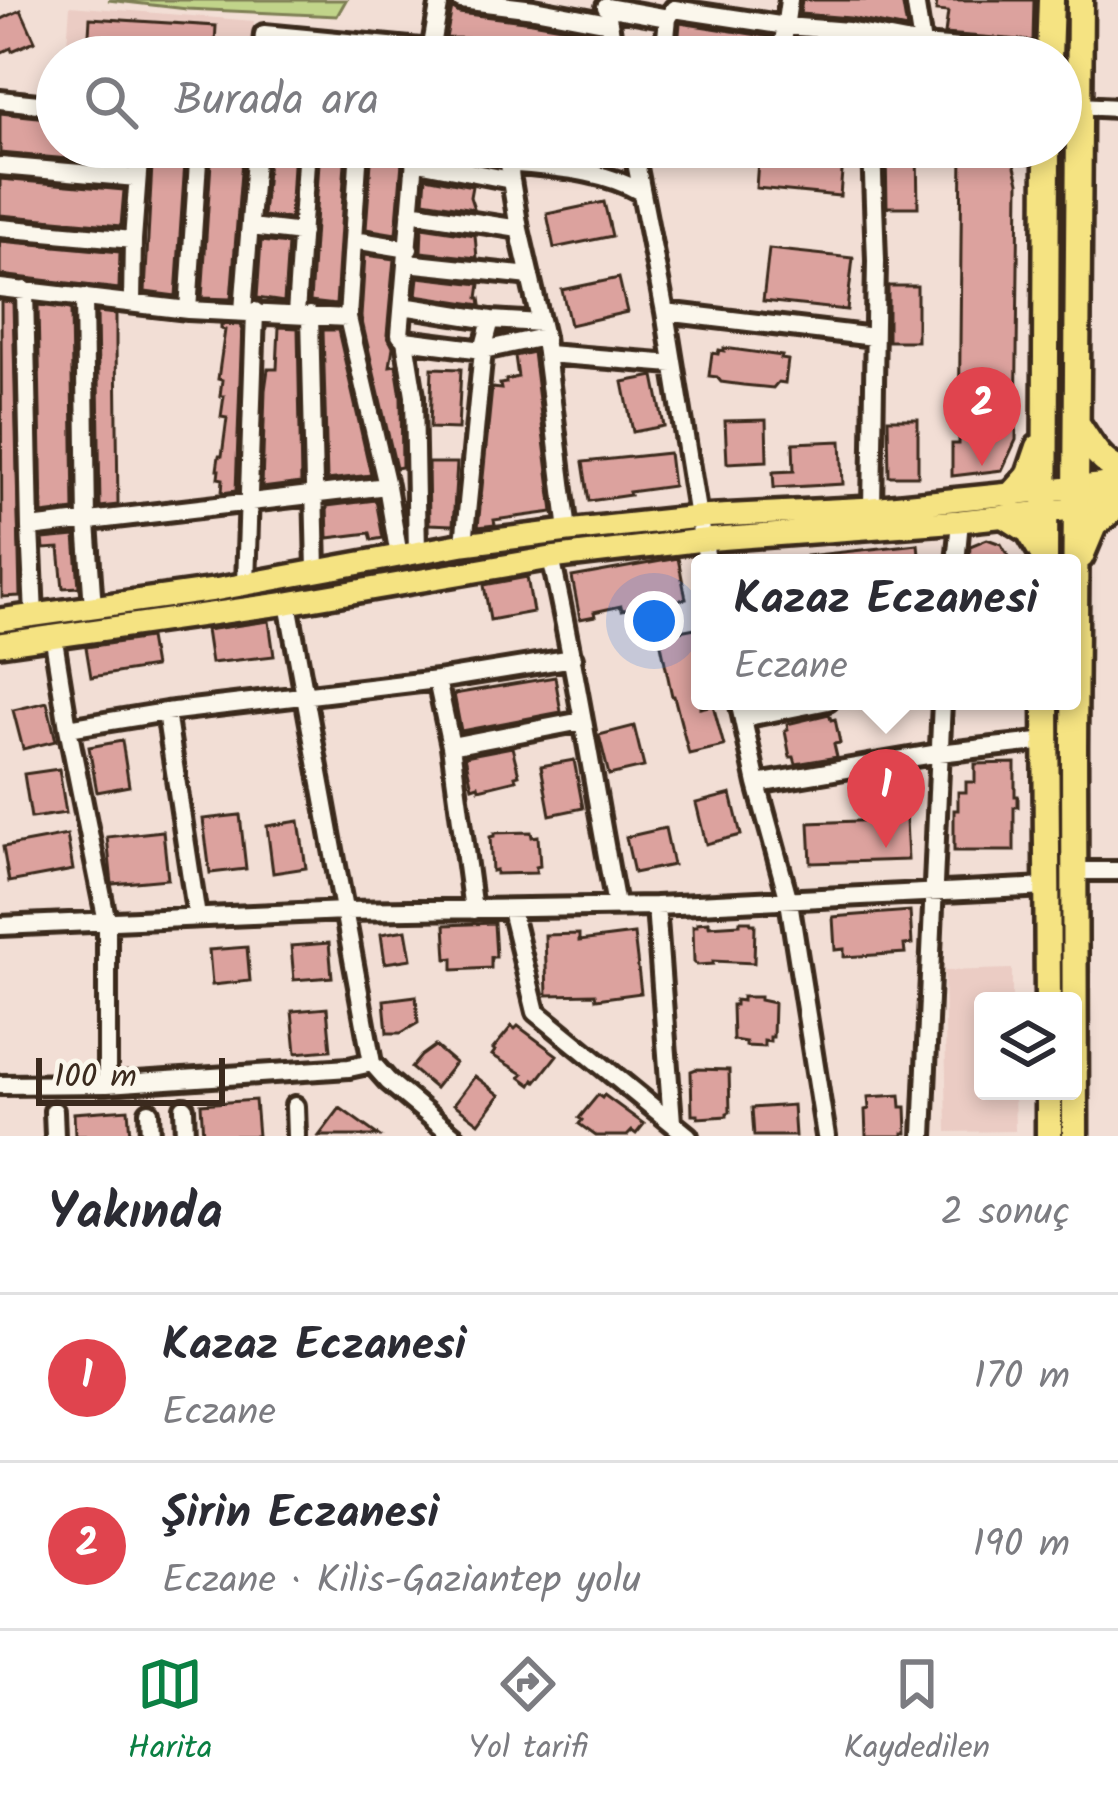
<!DOCTYPE html>
<html lang="tr">
<meta charset="utf-8">
<style>
:root{--surface:#fff;--page:#f2f2f3;--text:#2b2b33;--muted:#7c7c81;--line:#e1e1e2;--accent:#0b8043}
body{margin:0;font-family:Kalam,sans-serif;background:var(--page);color:var(--text)}
.controls{position:absolute;right:36px;bottom:36px;display:grid;overflow:hidden;border-radius:12px;box-shadow:0 6px 18px #0003}
.controls button{width:108px;height:108px;display:grid;place-items:center;padding:0;border:0;border-bottom:3px solid var(--line);background:var(--surface);color:var(--text);font:60px sans-serif}
.scale{position:absolute;left:36px;bottom:30px;width:189px;box-sizing:border-box;padding-left:12px;border:6px solid #3b2a1e;border-top:0;font-size:33px;line-height:42px;white-space:nowrap;color:#3b2a1e;-webkit-text-stroke:9px #fbf7ec;paint-order:stroke}
.you{position:absolute;left:654px;top:621px;width:42px;height:42px;margin:-30px;border:9px solid #fff;border-radius:50%;background:#1a73e8;box-shadow:0 0 0 18px #1a73e833}
.badge{display:grid;place-items:center;width:78px;height:78px;border-radius:50%;background:var(--accent);color:#fff;font-size:39px;font-weight:700}
.pin{position:absolute;translate:-50% -99px;filter:drop-shadow(0 3px 6px #0008)}
.pin::after{content:'';position:absolute;top:63px;width:42px;height:36px;background:inherit;clip-path:polygon(0 0,100% 0,50% 100%)}
.popup{position:absolute;left:691px;top:554px;width:390px;height:156px;box-sizing:border-box;display:grid;place-content:center;border-radius:12px;background:var(--surface);filter:drop-shadow(0 3px 9px #0005);font-size:39px;white-space:nowrap;color:var(--muted)}
.popup b{font-size:45px;color:var(--text)}
.popup::after{content:'';position:absolute;left:50%;top:100%;margin-left:-24px;border:24px solid transparent;border-top-color:var(--surface)}
.list{margin:0;padding:0;list-style:none}
h2{display:flex;justify-content:space-between;align-items:center;height:156px;margin:0;padding:0 48px;font-size:51px}
h2 small{font-size:39px;font-weight:400;color:var(--muted)}
.list li{display:grid;grid-template-columns:78px 1fr auto;gap:36px;align-items:center;box-sizing:border-box;height:168px;padding:0 48px;border-top:3px solid var(--line)}
.list b{display:block;font-size:45px;white-space:nowrap}
.list p{margin:0;font-size:39px;white-space:nowrap;color:var(--muted)}
.list em{font-size:39px;font-style:normal;color:var(--muted)}
.icon{flex:none;width:66px;height:66px;fill:none;stroke:currentColor;stroke-width:2;stroke-linecap:round;stroke-linejoin:round}
.map{position:relative;flex:none;width:1118px;height:1136px;overflow:hidden}
.search{position:absolute;background:var(--surface);box-shadow:0 6px 18px #0003;left:36px;right:36px;top:36px;height:132px;display:flex;align-items:center;gap:30px;box-sizing:border-box;padding:0 42px;border-radius:66px;color:var(--muted);font-size:45px}
.sheet{height:492px;background:var(--surface)}
nav{display:flex;justify-content:space-around;align-items:center;box-sizing:border-box;height:168px;border-top:3px solid var(--line);background:var(--surface);font-size:33px;color:var(--muted)}
nav a{display:grid;justify-items:center;gap:6px}
nav .on{color:var(--accent)}
.map>svg:first-child{display:block}
.built{fill:#ebccc4}
.green{fill:#c1d48a;stroke:#7e7f54;stroke-width:3}
.building{fill:#dca29e;stroke:#3b2a1e;stroke-width:3}
.lines{fill:none;stroke-linecap:round;stroke-linejoin:round}
.minor-casing{stroke:#3b2a1e;stroke-width:26}
.major-casing{stroke:#3b2a1e;stroke-width:30}
.highway-casing{stroke:#3b2a1e;stroke-width:33}
.minor{stroke:#fbf7ec;stroke-width:16}
.major{stroke:#f5e382;stroke-width:21}
.highway{stroke:#f5e382;stroke-width:24}
</style>
<div class="map">
<svg width="1118" height="1136" viewBox="0 0 1118 1136">
<rect width="100%" height="100%" fill="#f2ded5"/>
<filter id="ink" filterUnits="userSpaceOnUse"><feTurbulence type="fractalNoise" baseFrequency=".00833" numOctaves="2"/><feDisplacementMap in="SourceGraphic" scale="24" xChannelSelector="R" yChannelSelector="G"/><feConvolveMatrix kernelMatrix="1 2 1 2 8 2 1 2 1" color-interpolation-filters="sRGB"/></filter>
<g filter="url(#ink)">
<!-- built -->
<path class="built" d="M70,6L254,21L251,57H66Z
M1012,969V1001H983V1091H1014L1015,1131L947,1132L944,971Z"/>
<!-- green -->
<path class="green" d="M108,0H346L337,16L187,9Z"/>
<!-- building -->
<path class="building" d="M802,0H902L907,29L850,18L800,14Z
M937,0H1034L1033,41L945,34L948,12L936,11Z
M452,8L459,13L532,22L595,33L598,35L600,47L596,46L594,57H576L545,52L536,44L498,39L446,38Z
M21,10L35,41L12,51L11,48L0,53V20Z
M90,18L216,26L215,44H211L210,57L88,51Z
M680,23L771,37L768,57H677Z
M796,40L846,44L911,57H794Z
M0,113L57,119V147H127L126,164L0,153Z
M153,147H186L176,296L145,292Z
M212,147H243L231,299L202,298Z
M269,147H294L290,219L263,216Z
M320,147H346L336,305L310,302Z
M759,147H844L840,196L756,188Z
M962,147L1011,151L1019,182L1016,440L1002,470L952,476V444H959Z
M388,148L403,150L396,234L366,229L372,149L388,152Z
M886,151H917L918,207H887Z
M426,177L472,186L470,197L474,209L424,201Z
M0,179L124,190L121,226L0,215Z
M604,202L612,236L554,248L547,214Z
M422,227L475,235L477,258L421,252Z
M0,241L120,252L119,289L0,275Z
M261,241L288,244L284,302L257,298Z
M769,249L853,258L847,310L763,301Z
M365,255L394,259L387,335L393,347L390,366L396,365L401,397L402,467L396,468L361,317Z
M418,277L480,284L478,298H480L481,305L416,295Z
M619,278L627,312L570,325L562,290Z
M888,286H917V341H888Z
M1,301L13,302L20,596L2,597Z
M38,305L71,309L74,510L42,514Z
M97,312L116,314V345L118,505L100,507Z
M221,324L242,325L236,491L222,493L223,479L218,478L219,470H217L219,456H222L227,418L221,417L224,396H220L222,380L218,379L225,330L221,329Z
M279,327L298,328L301,483L262,488L265,390L268,369H277Z
M323,330H338L371,475L327,480Z
M724,348L782,356L781,359L788,360L785,383L778,382L773,388L743,385L721,382L717,377L709,376L712,353L718,354L719,350L724,351Z
M533,352L553,512L494,520L495,525L478,527L492,388L501,389L500,384L506,383V380L518,377L515,356Z
M432,368L461,369L458,429L430,428Z
M654,376L664,426L633,432L623,382Z
M888,419H918V476H889Z
M766,420L767,461L727,463L725,421Z
M841,441L843,484L774,488L773,472L794,471L793,443Z
M669,453L673,486L629,492L630,495L589,501L583,462Z
M428,463H457L453,525L429,524Z
M376,500L383,538L372,540L370,533L328,538L327,506Z
M75,536L79,587L63,588L59,548L44,549L43,539Z
M987,539L1001,544L1012,563H969L970,546Z
M918,544L920,563H807L806,556Z
M678,558L686,599L622,610L621,606L594,612L595,616L580,619L572,577Z
M527,577L533,612L490,620L484,585Z
M269,621L274,656L211,663L206,630Z
M695,628L700,651V708L713,705L724,746L689,754L674,696H672L659,635Z
M149,638L154,667L91,677L86,647Z
M555,677L561,712L461,731L454,694Z
M47,702L56,741L23,749L13,710Z
M829,714L831,720L835,719L840,743L834,744L837,757L796,764L794,757H790L785,731L788,730L787,724Z
M634,726L644,767L609,775L599,735Z
M122,741L129,786L97,792L89,747Z
M512,747L519,775L515,776L516,780L479,789L478,785L472,787L465,756Z
M574,760L583,808L550,815L541,766Z
M1015,763V796H1018V807H1014V851H954V810H958V792H966V782H975V764Z
M59,769L66,813L31,818L24,774Z
M731,794L741,835L706,844L696,803Z
M240,815L246,869L210,873L203,819Z
M906,819L908,860L811,863L809,823Z
M299,821L306,868L273,873L267,826Z
M665,828L673,865L634,873L626,837Z
M163,831L168,879L112,884L107,837Z
M531,832L532,837L538,836L540,866L536,867V873L496,874V870L492,871L490,837L494,836V833Z
M67,835L73,870L9,882L3,847Z
M910,911L912,944L904,945L905,953L844,957V949L835,950L833,917Z
M740,921H750L751,924H755L754,963L713,961V964L697,965L694,962L693,926H697V923L709,922V926L740,924Z
M494,923L496,957H491V968L453,970V958L447,959L445,925Z
M406,930L411,959L385,963L381,934Z
M579,934V941L634,934L641,993L596,999L595,994L547,995L545,935Z
M329,943L332,977L294,980L291,946Z
M247,947L250,981L212,985L209,950Z
M416,996L418,1023L401,1033H387L384,1000Z
M742,997H760V1000L774,1003L773,1037H770V1042L764,1041V1047L746,1046V1042L733,1040L732,1005H735V1000L742,1001Z
M327,1008L331,1050L296,1053L292,1011Z
M512,1026L515,1029L518,1026L557,1055L536,1082L534,1080L531,1085L520,1077L523,1074L492,1055L495,1051L493,1049Z
M435,1046L455,1063L435,1088L411,1068L421,1056Z
M696,1069L729,1070L730,1112L727,1113V1116L698,1118V1115H692L691,1071Z
M475,1076L500,1095L479,1123L454,1104Z
M598,1095L602,1098L604,1095L644,1124L636,1134L632,1131L627,1136H596L579,1124L582,1120L579,1118Z
M900,1095L901,1107H906L907,1133H903V1136H866L865,1110L869,1109L868,1097Z
M255,1100L258,1136H203L201,1104Z
M793,1105L795,1136H754L752,1108Z
M340,1108L379,1136H319Z
M128,1109L130,1136H75L74,1113Z"/>
<g class="lines">
<defs>
<path id="minor" d="M461,0L534,9L609,23
M915,0L924,57
M606,7L668,18L674,9L786,26L848,31L922,45L1049,55
M608,17L615,57
M262,57L264,34L431,50L497,52L534,57
M430,57L440,0
M664,57L668,18
M781,57L789,0
M0,100L57,106
M1080,106L1118,108
M359,147L348,318L387,486L399,556
M416,147L400,335L405,340L414,396L417,553
M514,147L509,163L511,180L519,229L544,337L568,531
M633,147L665,312L698,517L708,563
M413,161L511,180
M509,163C554,168 601,169 641,192
M0,166L137,178
M410,212L519,229
M251,227L302,233
M0,228L133,240
M354,240L409,249
M407,263L530,276
M0,288L188,310L348,318
M25,290L30,528L34,615
M84,297L87,523L93,607
M132,302L133,240L140,147
M403,306L491,320L541,323
M188,310L199,147
M243,311L256,147
M665,312L874,337
M296,314L307,147
M310,315L316,570
M405,340L483,350L544,337
M547,354L673,364
M872,508L876,261L872,147
M30,528L387,486
M464,544L483,350L491,320
M551,558C577,673 594,789 616,905
M956,563L960,521
M246,584L255,311
M288,603L372,1063L388,1081L454,1136
M53,634L68,728L107,922V1084
M437,680L451,746L473,910
M739,701L757,784L789,901L826,1136
M166,712L197,917
M743,718L828,701
M68,728L166,712L437,680L573,658
M451,746L582,721
M757,784L939,753L1047,741
M1074,871H1118
M656,906L672,1122
M511,910L536,1012L688,1136
M0,926L345,911L656,906L1047,887
M0,1085L107,1084L349,1068L372,1063
M295,1106L296,1136
M184,1108L185,1136
M54,1111L55,1136
M149,1112L150,1136
M923,1136L942,701"/>
<path id="major" d="M0,620L214,590L464,544L568,531L698,517L872,508L1118,483
M0,644L288,603L551,558L703,540L960,521L1118,504"/>
<path id="highway" d="M1049,57L1051,0
M1078,425C1089,441 1099,462 1118,469
M1012,495L1029,476L1039,447
M1007,517L1029,531L1045,558
M1081,556L1094,525L1118,505
M1045,563L1047,147
M1046,701L1048,1001
M1049,1091V1136
M1075,1136L1074,746L1080,0"/>
</defs>
<!-- minor casing -->
<use href="#minor" class="minor-casing"/>
<!-- major casing -->
<use href="#major" class="major-casing"/>
<!-- highway casing -->
<use href="#highway" class="highway-casing"/>
<!-- minor -->
<use href="#minor" class="minor"/>
<!-- major -->
<use href="#major" class="major"/>
<!-- highway -->
<use href="#highway" class="highway"/>
</g>
</g>
</svg>
<div class="controls">
<button><svg class="icon" aria-label="layers" viewBox="0 0 24 24"><path d="M12 4l9 5-9 5-9-5zM3 14l9 5 9-5"/></svg></button>
</div>
<div class="scale">100 m</div>
<div class="you"></div>
<div class="pin badge" style="left:886px;top:848px;background:#e0444e">1</div>
<div class="popup"><b>Kazaz Eczanesi</b>Eczane</div>
<div class="pin badge" style="left:982px;top:466px;background:#e0444e">2</div>
<div class="search"><svg class="icon" aria-label="search" viewBox="0 0 24 24"><circle cx="10" cy="10" r="6"/><path d="M15 15l6 6"/></svg>Burada ara</div>
</div>
<section class="sheet">
<h2>Yakında<small>2 sonuç</small></h2>
<ul class="list">
<li><span class="badge" style="background:#e0444e">1</span><div><b>Kazaz Eczanesi</b><p>Eczane</p></div><em>170 m</em></li>
<li><span class="badge" style="background:#e0444e">2</span><div><b>Şirin Eczanesi</b><p>Eczane · Kilis-Gaziantep yolu</p></div><em>190 m</em></li>
</ul>
</section>
<nav>
<a class="on"><svg class="icon" aria-label="map" viewBox="0 0 24 24"><path d="M3 6l6-2 6 2 6-2v14l-6 2-6-2-6 2zM9 4v14M15 6v14"/></svg>Harita</a>
<a><svg class="icon" aria-label="directions" viewBox="0 0 24 24"><path d="M12 3l9 9-9 9-9-9zM9 14v-3h6M13 9l2 2-2 2"/></svg>Yol tarifi</a>
<a><svg class="icon" aria-label="saved" viewBox="0 0 24 24"><path d="M7 4h10v16l-5-4-5 4z"/></svg>Kaydedilen</a>
</nav>
